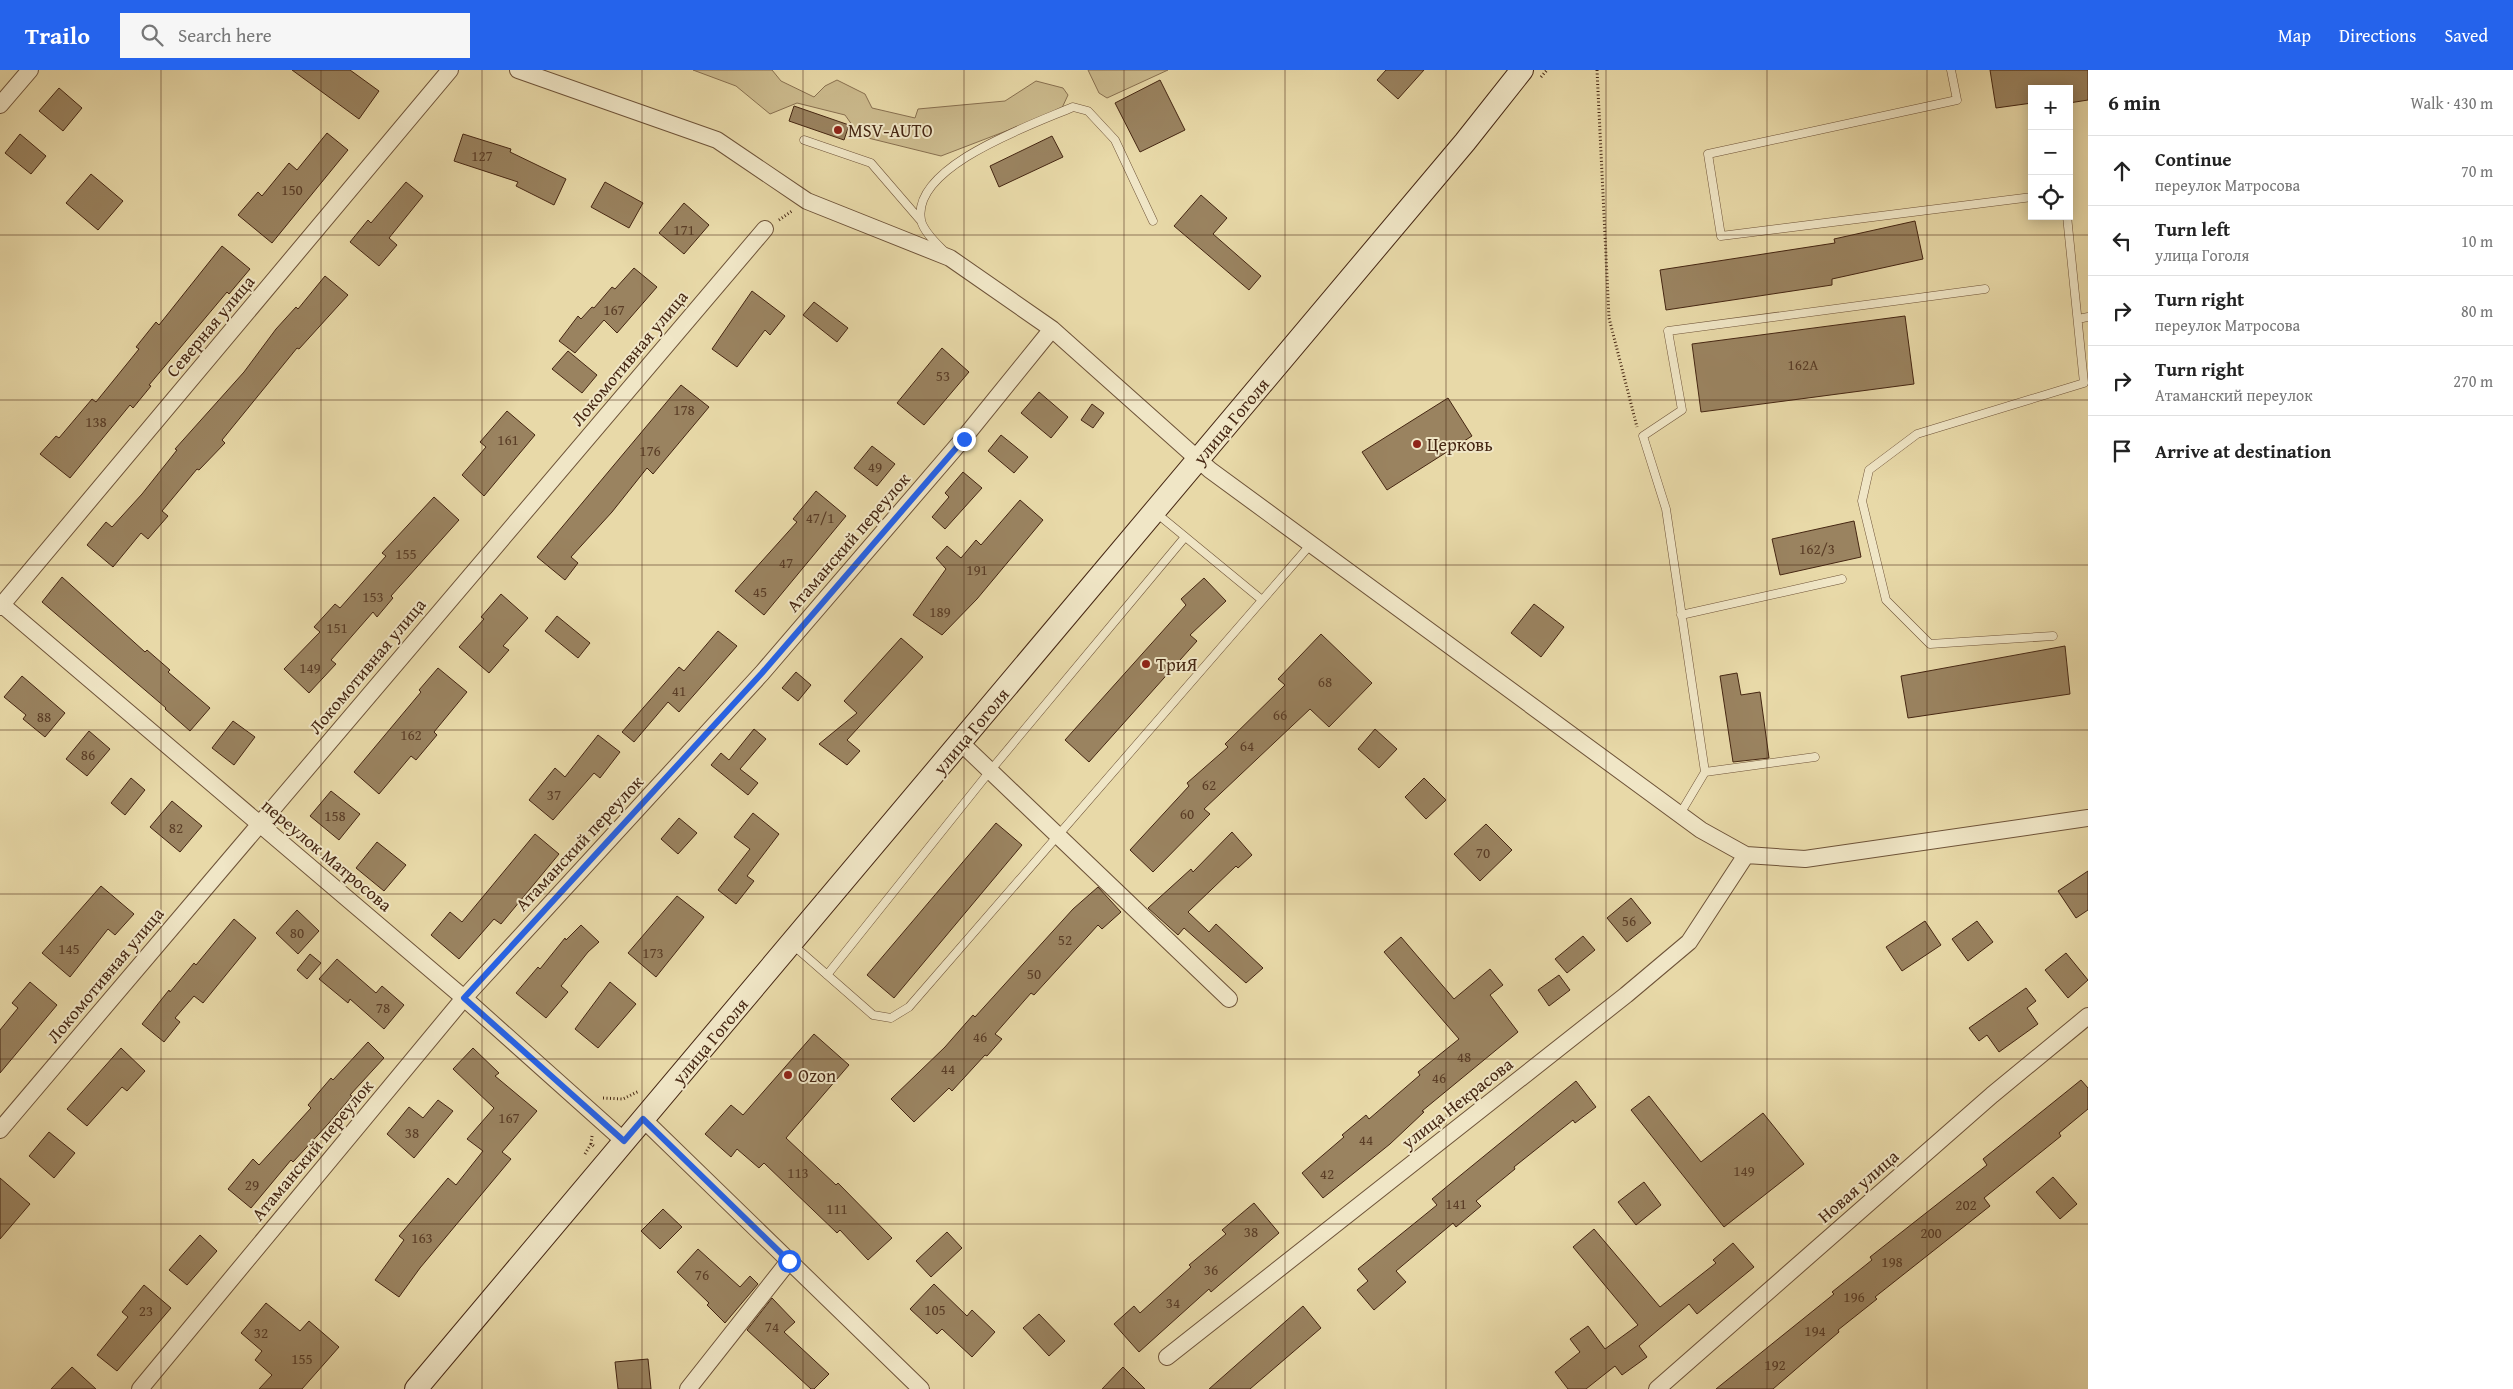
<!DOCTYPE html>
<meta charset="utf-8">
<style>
:root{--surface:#fff;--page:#f6f6f6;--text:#222;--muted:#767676;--line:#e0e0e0;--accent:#2563eb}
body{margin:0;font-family:"Gentium Book Plus",serif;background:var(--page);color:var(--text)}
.controls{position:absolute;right:15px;top:15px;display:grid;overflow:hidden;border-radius:0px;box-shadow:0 2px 12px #0003}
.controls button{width:45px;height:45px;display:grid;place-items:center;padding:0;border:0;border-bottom:1px solid var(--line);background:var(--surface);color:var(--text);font:25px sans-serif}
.stop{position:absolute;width:15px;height:15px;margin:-11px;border:4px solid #2563eb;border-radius:50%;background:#fff}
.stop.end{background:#2563eb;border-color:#fff;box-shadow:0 1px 5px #0008}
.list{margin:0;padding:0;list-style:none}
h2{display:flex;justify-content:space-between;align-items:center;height:65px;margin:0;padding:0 20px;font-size:21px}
h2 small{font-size:16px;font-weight:400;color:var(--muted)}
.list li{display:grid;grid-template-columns:32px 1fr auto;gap:15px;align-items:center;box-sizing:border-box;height:70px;padding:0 20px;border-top:1px solid var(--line)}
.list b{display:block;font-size:19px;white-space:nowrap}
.list p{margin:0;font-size:16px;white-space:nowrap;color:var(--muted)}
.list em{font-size:16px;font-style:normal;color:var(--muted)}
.icon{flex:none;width:28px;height:28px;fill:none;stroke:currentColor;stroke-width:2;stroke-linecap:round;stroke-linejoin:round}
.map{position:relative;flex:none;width:2088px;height:1319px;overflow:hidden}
header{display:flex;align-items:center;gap:30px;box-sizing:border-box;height:70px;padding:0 25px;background:var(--accent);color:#fff}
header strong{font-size:24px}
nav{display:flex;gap:28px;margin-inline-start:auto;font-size:18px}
.search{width:350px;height:45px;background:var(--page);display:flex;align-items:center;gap:12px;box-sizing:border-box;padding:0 18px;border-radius:0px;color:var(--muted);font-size:19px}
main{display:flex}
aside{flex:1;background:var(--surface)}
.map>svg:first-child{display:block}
.green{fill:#ccbb8e;stroke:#887050}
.building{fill:#9a8360;stroke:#452612}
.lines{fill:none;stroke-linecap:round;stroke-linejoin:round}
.service-casing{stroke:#6e5338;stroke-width:9}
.minor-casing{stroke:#6e5338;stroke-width:18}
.secondary-casing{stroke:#452612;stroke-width:24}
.path{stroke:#452612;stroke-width:3;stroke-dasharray:1 2.5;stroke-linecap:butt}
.service{stroke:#f0e6c6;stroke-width:8}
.minor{stroke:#f0e6c6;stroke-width:16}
.secondary{stroke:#f0e6c6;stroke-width:22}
.route{stroke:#2563eb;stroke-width:6}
.grid{fill:none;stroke:#452612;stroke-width:1;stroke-opacity:0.55}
.poi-dot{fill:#8f2418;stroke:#f0e6c6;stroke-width:2}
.labels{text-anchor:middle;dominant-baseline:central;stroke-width:4;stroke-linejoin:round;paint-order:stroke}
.number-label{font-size:15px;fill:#5a3d26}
.poi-label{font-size:18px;fill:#452612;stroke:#f0e6c6;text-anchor:start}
.street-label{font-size:18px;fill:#452612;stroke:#f0e6c6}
</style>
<header>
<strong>Trailo</strong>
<div class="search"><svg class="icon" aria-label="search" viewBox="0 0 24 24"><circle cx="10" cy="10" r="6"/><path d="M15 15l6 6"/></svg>Search here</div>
<nav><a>Map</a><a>Directions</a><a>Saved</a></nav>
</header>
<main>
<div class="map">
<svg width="2088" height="1319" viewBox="0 0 2088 1319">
<rect width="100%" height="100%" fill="#e8d9a8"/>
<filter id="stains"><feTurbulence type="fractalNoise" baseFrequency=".004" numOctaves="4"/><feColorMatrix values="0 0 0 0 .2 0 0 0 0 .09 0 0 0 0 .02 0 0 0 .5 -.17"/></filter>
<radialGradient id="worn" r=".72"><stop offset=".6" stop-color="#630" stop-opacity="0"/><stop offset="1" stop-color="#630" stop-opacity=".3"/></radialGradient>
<!-- green -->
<path class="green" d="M693,0H772L781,11L814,27L825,16L837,10L865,24L872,38L915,48L918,39L1005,31L1036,11L1063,18L1068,25L1061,40L941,86L860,66L845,45L797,33L770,44L736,16Z
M1088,0H1168L1107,28L1099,23Z"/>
<!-- building -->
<path class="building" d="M292,0H350L379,21L359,49Z
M1386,0H1424L1398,29L1377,10Z
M1990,0H2088V30L2069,33V19H2032V33L1996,38Z
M1160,10L1185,60L1140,82L1115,33Z
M59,18L82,38L63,61L39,41Z
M794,36L849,55L844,70L789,51Z
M327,63L348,80L272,173L238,145L258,122L262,126L289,93L297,100Z
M20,64L46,86L31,104L5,83Z
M463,64L511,79L510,82L566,109L554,135L516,116L518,112L454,91Z
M1052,66L1063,87L999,117L990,96Z
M91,104L123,131L98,160L66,133Z
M406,112L423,126L389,168L397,175L379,196L350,172L368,150L371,153Z
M605,112L643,133L629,158L591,137Z
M1201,125L1227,148L1213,164L1261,206L1249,220L1174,156Z
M684,133L709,155L684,184L659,163Z
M1915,151L1923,189L1832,209V215L1666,240L1660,200L1835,173L1834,169Z
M222,176L250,199L229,224L227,222L149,315L151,316L133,338L130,335L70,408L40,384L56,366L59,368L92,329L96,332L139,279L136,277L156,252L159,255Z
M634,198L657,217L617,263L604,250L575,283L559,271L578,246L581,249L592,237L594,238L612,217L615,219Z
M325,206L348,225L299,279L297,278L222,370L225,373L199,400L197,399L162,441L168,446L148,469L141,463L113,497L87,475L106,452L112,457L142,424L177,380L175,379L244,302L276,259L296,237L298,239Z
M752,221L785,246L770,265L765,260L737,297L712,279Z
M814,232L848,258L837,272L803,245Z
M1905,246L1914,314L1701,342L1692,274Z
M942,278L969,302L924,355L897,333Z
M568,281L597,305L582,323L552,299Z
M681,315L709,337L653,404L647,398L612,442L571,487L578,493L565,510L537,487Z
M1039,322L1068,347L1051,368L1021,343Z
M1448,328L1472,366L1387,420L1362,382Z
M1092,334L1104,343L1093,358L1081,350Z
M507,341L535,365L484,426L462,405L486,377L480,372Z
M1001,365L1028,387L1014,403L988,381Z
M872,376L895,394L877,416L854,398Z
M963,402L982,418L945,459L932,447L949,427L945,423Z
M816,421L846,446L764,545L735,521L797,452L793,449Z
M434,427L459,450L391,526L393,528L377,547L373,542L331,590L336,594L309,623L284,599L320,562L314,557L335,534L340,538L386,486L382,483Z
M1020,430L1043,450L977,529L942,565L913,545L946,499L936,488L947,476L961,488L976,470L981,475Z
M1854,451L1861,487L1780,505L1772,469Z
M62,507L145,582L147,580L170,600L168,602L210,638L190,661L165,639L166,638L42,532Z
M1204,508L1226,531L1190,565L1197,571L1089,692L1065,670L1186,535L1181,529Z
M501,524L528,548L503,576L509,580L489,603L459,577L484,549L481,547Z
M1534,534L1564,557L1541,587L1511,563Z
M557,546L590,573L578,588L545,561Z
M718,561L737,576L679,642L668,632L634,672L622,662L679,597L684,601Z
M1321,564L1372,613L1329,657L1310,639L1204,739L1210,744L1153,802L1130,780L1189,716L1187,713L1228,677L1225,674L1285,615L1278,609Z
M901,568L923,587L847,670L860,681L847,695L819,674L857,643L844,631Z
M2065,576L2070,624L1908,648L1901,606Z
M438,598L467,622L434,662L437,665L416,690L411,686L379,724L354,702L421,622L419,620Z
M796,602L811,615L798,631L782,618Z
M1737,603L1741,625L1760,622L1769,688L1733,692L1720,606Z
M22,606L65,643L45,667L23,649L26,645L4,627Z
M233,651L255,667L234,695L212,678Z
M754,659L766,669L740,699L758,713L748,725L711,695L721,683L729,690Z
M1375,659L1397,679L1379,698L1358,679Z
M89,661L110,679L87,706L66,689Z
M598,665L620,682L600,708L594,703L553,750L529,730L555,698L565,707Z
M131,708L145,720L125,745L111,733Z
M1424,708L1446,730L1426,749L1405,727Z
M331,721L360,744L339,770L310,746Z
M172,731L202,756L180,782L150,757Z
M753,743L779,764L747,806L754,811L736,834L718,820L750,779L734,767Z
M679,748L697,763L678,784L661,769Z
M996,753L1022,775L894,928L867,905Z
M1486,754L1512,780L1480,811L1454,784Z
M1232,762L1252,785L1238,798L1236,796L1188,842L1209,862L1216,854L1263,898L1246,913L1184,858L1178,865L1148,838L1191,799L1193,802Z
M535,764L559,784L501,854L494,849L459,889L431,865L450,842L462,852Z
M377,772L406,795L384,821L356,798Z
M2088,801V840L2076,848L2058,821Z
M101,816L134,844L115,865L108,859L70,907L42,883Z
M1098,817L1121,842L1102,859L1098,855L1034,925L1031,923L995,964L1002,969L987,986L985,985L952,1021L949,1018L914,1052L891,1029L945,977L973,945L975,947L1073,839Z
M677,826L704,847L656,907L628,883Z
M1631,828L1651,853L1627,872L1607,848Z
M297,840L319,861L298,884L276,863Z
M234,849L256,868L203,933L194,926L175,948L180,952L164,972L142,954L169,920L170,922L194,893L196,895Z
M1925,851L1941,875L1902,901L1886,877Z
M1977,851L1993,872L1968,891L1952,869Z
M581,855L599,872L588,882L561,916L568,922L546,948L516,923L538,897L540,899L565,868L566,870Z
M1583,866L1595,880L1567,903L1555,889Z
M1401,867L1454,929L1490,899L1503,915L1490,925L1518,962L1422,1041L1424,1042L1390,1074L1323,1128L1302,1103L1344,1067L1342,1065L1366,1045L1369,1049L1420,1005L1418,1002L1459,969L1384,882Z
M2066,883L2088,910L2068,928L2045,900Z
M310,884L321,893L307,909L297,900Z
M337,889L376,923L382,916L404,935L384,959L350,929L348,933L319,909Z
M1559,905L1570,920L1549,936L1538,920Z
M30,912L57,935L0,1003V960L18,938L12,933Z
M610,912L636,934L598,978L575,959Z
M2026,918L2036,931L2027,938L2038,954L1999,982L1987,965L1979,971L1969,958Z
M814,964L849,995L786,1068L836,1115L838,1113L892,1168L868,1190L840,1160L837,1163L764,1093L759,1098L737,1079L731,1087L705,1064L731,1035L743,1045Z
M368,972L384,988L350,1025L352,1026L329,1053L293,1092L291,1090L251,1138L228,1119L253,1089L259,1095L311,1038L308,1035L331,1008L333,1010Z
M121,978L145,1001L127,1021L122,1017L87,1056L67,1039Z
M473,978L499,1003L495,1006L537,1041L502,1082L511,1089L420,1198L399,1227L375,1210L404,1170L399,1166L448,1108L456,1115L483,1081L467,1069L494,1038L453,999Z
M2081,1010L2088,1018V1039L2059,1063L2061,1066L1984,1128L1990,1136L1875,1227L1877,1229L1838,1260L1839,1262L1773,1319H1716L1834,1224L1832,1222L1872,1190L1870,1187L1987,1095L1983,1089Z
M1576,1011L1596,1037L1575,1053L1573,1050L1514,1097L1515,1099L1476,1131L1481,1136L1456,1157L1453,1153L1396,1201L1406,1212L1374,1240L1357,1220L1368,1211L1358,1199L1437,1135L1432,1129L1456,1109Z
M1649,1026L1701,1092L1763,1043L1804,1094L1724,1157L1631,1040Z
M438,1030L453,1041L414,1088L387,1064L409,1037L423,1048Z
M49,1062L75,1083L54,1108L29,1086Z
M2053,1107L2077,1134L2060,1149L2036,1122Z
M0,1108L30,1134L0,1169Z
M1644,1112L1661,1135L1636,1155L1618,1132Z
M1254,1133L1279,1163L1211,1222L1209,1219L1139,1282L1114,1254L1134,1236L1140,1243L1191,1197L1189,1195L1226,1164L1222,1160Z
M663,1139L682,1157L660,1179L641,1161Z
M1594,1159L1660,1237L1716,1193L1713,1190L1733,1173L1754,1197L1697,1244L1689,1234L1639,1276L1647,1287L1622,1305L1615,1296L1586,1319H1568L1555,1302L1580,1282L1570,1269L1588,1256L1605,1279L1638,1255L1573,1177Z
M947,1162L962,1178L931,1207L916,1191Z
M200,1165L217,1181L187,1215L169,1200Z
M698,1179L740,1217L750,1206L758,1214L725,1253L707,1235L709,1233L677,1202Z
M934,1214L967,1246L972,1240L995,1262L972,1287L942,1259L937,1264L910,1239Z
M144,1215L171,1238L117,1301L97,1285L128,1247L122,1242Z
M772,1228L795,1252L784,1262L829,1304L814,1319H811L747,1260Z
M266,1233L300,1261L309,1251L339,1277L302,1319H259L272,1305L255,1290L262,1281L241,1263Z
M1303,1236L1321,1258L1250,1319H1209Z
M1039,1244L1065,1271L1049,1286L1023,1258Z
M648,1289L651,1319H618L615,1292Z
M72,1297L96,1319H51Z
M1123,1297L1145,1319H1102Z"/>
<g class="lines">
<defs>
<path id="service" d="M1951,0L1957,30L1708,84L1721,166L2032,127
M804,70L871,93L921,151
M944,181C936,173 923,161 921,150C911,96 1034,54 1073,37L1088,41L1115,70L1153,151
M2078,249L2088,247
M1155,442L1262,530
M1681,545L1842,509
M2053,566L1930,574L1886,530L1862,431L1869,400L1917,364L2084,313L2067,146
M1705,702L1815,687
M1680,744L1705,702L1666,439L1643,366L1682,340L1668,261L1985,219
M793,875L873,945L891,948L909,937L1311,474
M827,905L990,701L1185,467"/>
<path id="minor" d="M518,0L717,70L807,131L950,188L1052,259L1210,400L1701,760L1746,785L1805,789L2088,748
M0,35L30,0
M0,533L464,928L624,1071
M0,537L450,0
M961,673L1229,929
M643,1049L921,1319
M0,1060L765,159
M1167,1287L1626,925L1689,872L1746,785
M140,1319L464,928L762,603L963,369L1052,259
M688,1319L789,1191
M1657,1319L1992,1025L2088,946"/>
<path id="secondary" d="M416,1319L1465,72L1522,0"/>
</defs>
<!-- service casing -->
<use href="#service" class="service-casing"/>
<!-- minor casing -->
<use href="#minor" class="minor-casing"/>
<!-- secondary casing -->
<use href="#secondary" class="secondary-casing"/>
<!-- path -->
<path class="path" d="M1597,0L1609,248L1637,357
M1541,7L1547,0
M779,150L792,141
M603,1028L623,1029L639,1021
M592,1066L591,1074L595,1077
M585,1084L591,1074"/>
<!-- service -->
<use href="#service" class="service"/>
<!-- minor -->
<use href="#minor" class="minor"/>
<!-- secondary -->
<use href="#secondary" class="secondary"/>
</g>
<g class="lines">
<!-- route -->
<path class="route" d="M789,1191L643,1049L624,1071L464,928L762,603L964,369"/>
</g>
<!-- grid -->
<path class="grid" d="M161,0V1319M321,0V1319M482,0V1319M642,0V1319M803,0V1319M964,0V1319M1124,0V1319M1285,0V1319M1446,0V1319M1606,0V1319M1767,0V1319M1927,0V1319M0,165H2088M0,330H2088M0,495H2088M0,660H2088M0,824H2088M0,989H2088M0,1154H2088"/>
<!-- markers -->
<g class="poi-dot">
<circle cx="838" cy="60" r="5"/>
<circle cx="1417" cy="374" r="5"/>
<circle cx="1146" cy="594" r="5"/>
<circle cx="788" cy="1005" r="5"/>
</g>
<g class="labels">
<!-- number labels -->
<g class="number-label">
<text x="482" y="85">127</text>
<text x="292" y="119">150</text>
<text x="684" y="159">171</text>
<text x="614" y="239">167</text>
<text x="1803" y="294">162А</text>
<text x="943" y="305">53</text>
<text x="684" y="339">178</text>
<text x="96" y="351">138</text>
<text x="508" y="369">161</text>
<text x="650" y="380">176</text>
<text x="875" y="396">49</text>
<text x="820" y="447">47/1</text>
<text x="1817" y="478">162/3</text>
<text x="406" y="483">155</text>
<text x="786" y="492">47</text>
<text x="977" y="499">191</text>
<text x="760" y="521">45</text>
<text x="373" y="526">153</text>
<text x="940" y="541">189</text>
<text x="337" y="557">151</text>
<text x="310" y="597">149</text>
<text x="1325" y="611">68</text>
<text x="679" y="620">41</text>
<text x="1280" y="644">66</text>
<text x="44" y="646">88</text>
<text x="411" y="664">162</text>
<text x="1247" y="675">64</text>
<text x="88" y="684">86</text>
<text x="1209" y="714">62</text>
<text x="554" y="724">37</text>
<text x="1187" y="743">60</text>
<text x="335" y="745">158</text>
<text x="176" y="757">82</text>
<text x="1483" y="782">70</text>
<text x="1629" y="850">56</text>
<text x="297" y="862">80</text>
<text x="1065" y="869">52</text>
<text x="69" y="878">145</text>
<text x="653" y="882">173</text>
<text x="1034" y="903">50</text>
<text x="383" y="937">78</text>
<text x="980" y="966">46</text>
<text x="1464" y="986">48</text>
<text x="948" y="998">44</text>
<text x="1439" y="1007">46</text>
<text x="509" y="1047">167</text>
<text x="412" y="1062">38</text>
<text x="1366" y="1069">44</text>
<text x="1744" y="1100">149</text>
<text x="798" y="1102">113</text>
<text x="1327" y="1103">42</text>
<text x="252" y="1114">29</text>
<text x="1456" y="1133">141</text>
<text x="1966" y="1134">202</text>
<text x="837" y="1138">111</text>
<text x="1251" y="1161">38</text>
<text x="1931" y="1162">200</text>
<text x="422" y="1167">163</text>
<text x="1892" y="1191">198</text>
<text x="1211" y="1199">36</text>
<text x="702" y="1204">76</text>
<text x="1854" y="1226">196</text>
<text x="1173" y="1232">34</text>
<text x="935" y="1239">105</text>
<text x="146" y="1240">23</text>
<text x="772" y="1256">74</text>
<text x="1815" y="1260">194</text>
<text x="261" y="1262">32</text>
<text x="302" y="1288">155</text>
<text x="1775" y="1294">192</text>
</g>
<!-- poi labels -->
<g class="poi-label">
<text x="848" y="60">MSV-AUTO</text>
<text x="1427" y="374">Церковь</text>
<text x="1156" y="594">ТриЯ</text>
<text x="798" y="1005">Ozon</text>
</g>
<!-- street labels -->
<g class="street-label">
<text transform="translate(210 256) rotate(-50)">Северная улица</text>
<text transform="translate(629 288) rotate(-50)">Локомотивная улица</text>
<text transform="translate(1231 351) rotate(-50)">улица Гоголя</text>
<text transform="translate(848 472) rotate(-49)">Атаманский переулок</text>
<text transform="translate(367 596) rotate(-50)">Локомотивная улица</text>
<text transform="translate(971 661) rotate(-50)">улица Гоголя</text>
<text transform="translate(579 773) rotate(-47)">Атаманский переулок</text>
<text transform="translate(327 785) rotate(40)">переулок Матросова</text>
<text transform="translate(105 905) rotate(-50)">Локомотивная улица</text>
<text transform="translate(710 971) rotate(-50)">улица Гоголя</text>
<text transform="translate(1457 1033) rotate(-38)">улица Некрасова</text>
<text transform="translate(312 1080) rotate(-50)">Атаманский переулок</text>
<text transform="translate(1858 1116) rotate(-41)">Новая улица</text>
</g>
</g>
<rect width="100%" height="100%" filter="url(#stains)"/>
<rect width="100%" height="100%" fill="url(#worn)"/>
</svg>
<div class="controls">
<button>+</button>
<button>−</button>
<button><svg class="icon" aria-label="locate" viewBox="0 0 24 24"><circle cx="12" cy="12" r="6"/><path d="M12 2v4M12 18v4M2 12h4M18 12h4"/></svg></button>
</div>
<div class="stop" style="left:789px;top:1191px"></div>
<div class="stop end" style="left:964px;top:369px"></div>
</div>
<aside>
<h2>6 min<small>Walk · 430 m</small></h2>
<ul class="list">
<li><svg class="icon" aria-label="ahead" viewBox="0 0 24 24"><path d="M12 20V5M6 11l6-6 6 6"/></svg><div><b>Continue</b><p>переулок Матросова</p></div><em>70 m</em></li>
<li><svg class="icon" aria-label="left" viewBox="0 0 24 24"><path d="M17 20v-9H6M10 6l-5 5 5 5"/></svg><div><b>Turn left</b><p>улица Гоголя</p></div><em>10 m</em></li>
<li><svg class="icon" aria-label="right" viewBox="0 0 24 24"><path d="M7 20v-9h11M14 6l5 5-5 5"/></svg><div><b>Turn right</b><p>переулок Матросова</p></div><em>80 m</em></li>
<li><svg class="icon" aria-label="right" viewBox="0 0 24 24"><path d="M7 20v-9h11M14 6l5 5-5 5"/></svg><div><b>Turn right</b><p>Атаманский переулок</p></div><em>270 m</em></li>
<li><svg class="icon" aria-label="arrive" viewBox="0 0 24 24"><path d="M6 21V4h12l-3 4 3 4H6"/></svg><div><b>Arrive at destination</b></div></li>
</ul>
</aside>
</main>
